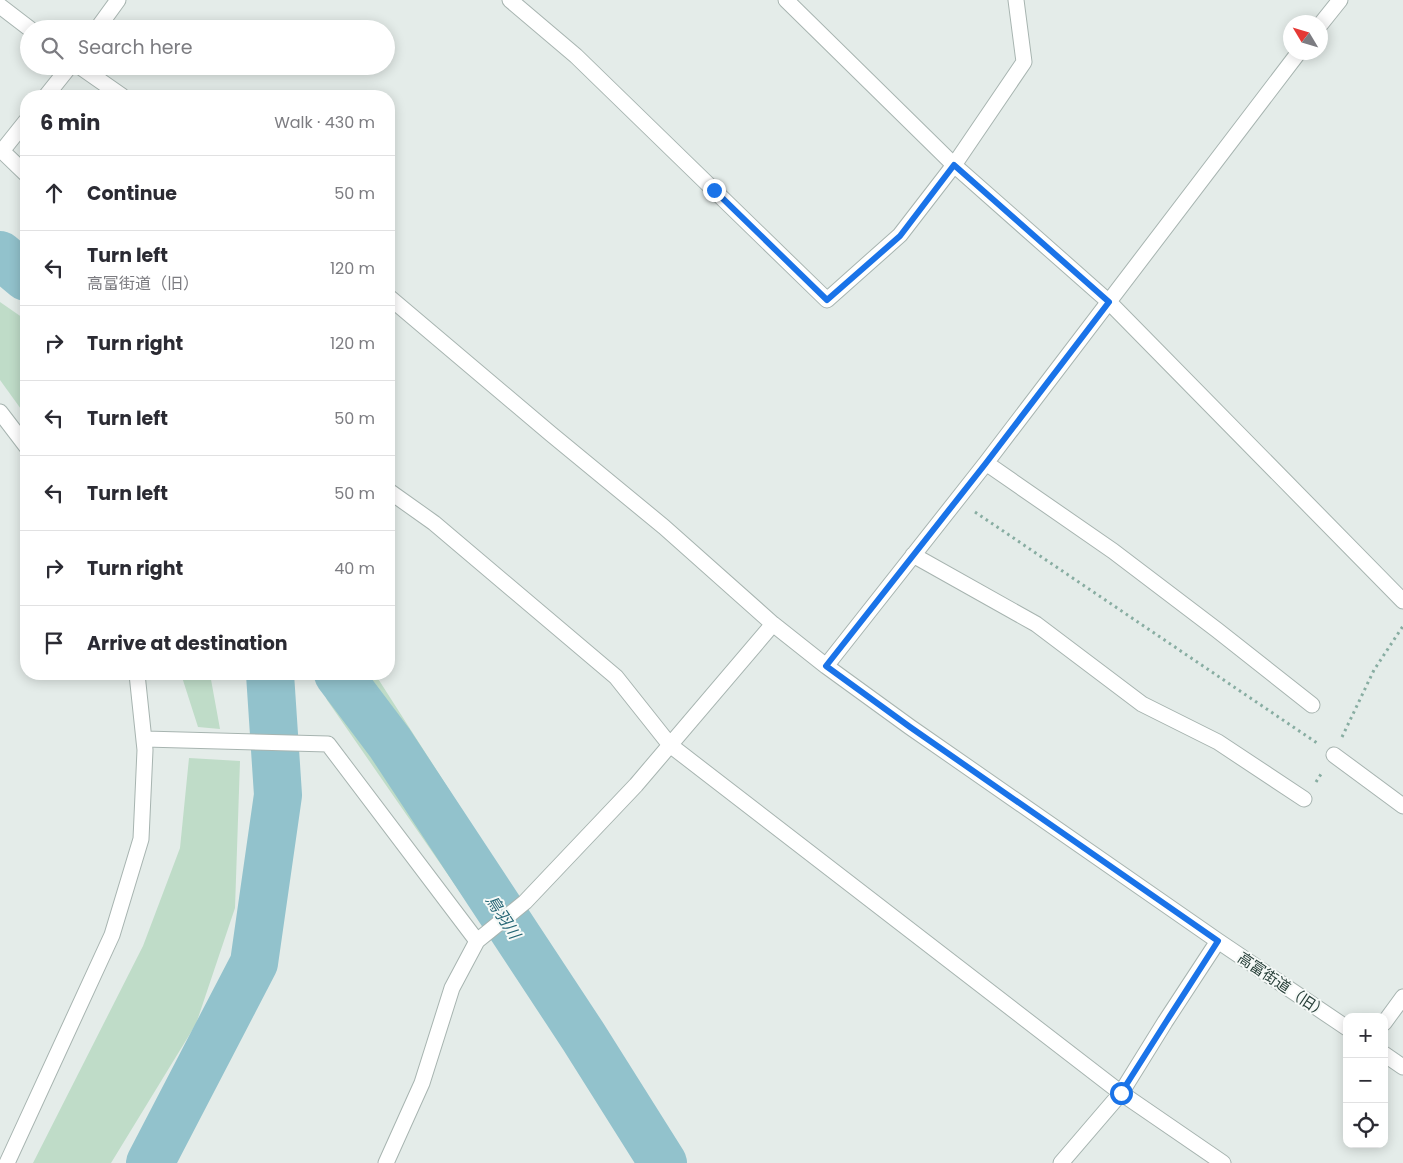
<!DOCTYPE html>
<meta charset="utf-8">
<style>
:root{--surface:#fff;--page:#f7f7f7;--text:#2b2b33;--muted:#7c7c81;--line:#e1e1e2}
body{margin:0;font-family:Poppins,"Noto Sans JP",sans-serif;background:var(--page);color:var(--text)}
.controls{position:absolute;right:15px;bottom:15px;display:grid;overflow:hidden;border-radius:10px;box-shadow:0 2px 12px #0003}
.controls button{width:45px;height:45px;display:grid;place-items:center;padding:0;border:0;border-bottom:1px solid var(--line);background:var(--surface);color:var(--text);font:25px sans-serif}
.compass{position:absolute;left:1283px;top:15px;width:45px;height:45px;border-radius:50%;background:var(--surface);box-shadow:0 2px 12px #0003;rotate:308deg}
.stop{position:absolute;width:15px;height:15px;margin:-11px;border:4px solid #1a73e8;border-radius:50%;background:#fff}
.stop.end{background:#1a73e8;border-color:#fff;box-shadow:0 1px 5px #0008}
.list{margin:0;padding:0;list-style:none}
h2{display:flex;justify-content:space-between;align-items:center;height:65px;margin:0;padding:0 20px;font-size:21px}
h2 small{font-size:16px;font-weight:400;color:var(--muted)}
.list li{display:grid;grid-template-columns:32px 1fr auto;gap:15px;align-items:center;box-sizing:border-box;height:75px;padding:0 20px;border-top:1px solid var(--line)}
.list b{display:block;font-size:19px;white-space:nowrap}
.list p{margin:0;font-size:16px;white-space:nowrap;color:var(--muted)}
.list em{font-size:16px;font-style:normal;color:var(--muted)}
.icon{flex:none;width:28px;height:28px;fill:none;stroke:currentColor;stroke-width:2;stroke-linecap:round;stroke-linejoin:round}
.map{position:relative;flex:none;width:1403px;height:1163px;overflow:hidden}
.search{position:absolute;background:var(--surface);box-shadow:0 2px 12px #0003;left:20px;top:20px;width:375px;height:55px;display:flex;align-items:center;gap:12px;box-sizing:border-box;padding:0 18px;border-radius:28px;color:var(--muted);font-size:19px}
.panel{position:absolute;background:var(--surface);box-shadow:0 2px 12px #0003;left:20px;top:90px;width:375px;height:590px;border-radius:20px}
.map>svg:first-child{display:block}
.green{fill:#bfdcc8}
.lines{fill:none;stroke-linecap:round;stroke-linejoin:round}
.river{stroke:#92c2cc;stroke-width:48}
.minor-casing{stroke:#a7b4b0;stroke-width:17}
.path{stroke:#88ada2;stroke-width:3;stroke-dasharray:2.5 4;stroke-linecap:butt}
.minor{stroke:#fff;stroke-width:15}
.route{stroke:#1a73e8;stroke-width:6}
.labels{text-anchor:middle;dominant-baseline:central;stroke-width:4;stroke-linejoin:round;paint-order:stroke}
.street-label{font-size:15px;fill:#253d37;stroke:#f5f9f7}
.water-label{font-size:16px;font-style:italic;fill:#246574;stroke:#f5f9f7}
</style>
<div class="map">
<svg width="1403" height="1163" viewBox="0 0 1403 1163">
<rect width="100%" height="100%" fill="#e4ece9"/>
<!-- green -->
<path class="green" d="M0,302L26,320V416L0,380Z
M181,674H210L220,729L198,727Z
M318,674H375L512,888L478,918L327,700Z
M189,758L240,761L235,908L196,1024L111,1163H33L143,946L180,848Z"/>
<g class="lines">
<!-- river -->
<path class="river" d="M0,255L26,277
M338,674L390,743L583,1036L663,1163
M150,1163L254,963L278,795L270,674"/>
<defs>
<path id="minor" d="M510,0L576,56L827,300L900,235L954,165L1024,62L1016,0
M786,0L954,165L1109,302L1403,601
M0,6L30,29
M1320,25L1340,0
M97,29L118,0
M79,66L122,96
M46,96L70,66
M26,121L2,151L26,174
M389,297L551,434L664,527L773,624L826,666L910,727L1218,941L1347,1028
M0,412L26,446
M986,463L1113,551L1217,630L1312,705
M389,491L434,523L616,677L670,745L1121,1093L1223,1163
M913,555L1036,624L1142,704L1218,742L1304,799
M826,666L986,463L1299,52
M145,739L328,744L477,941
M1334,755L1403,806
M1384,1023L1403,997
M1384,1054L1403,1067
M7,1163L112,935L141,839L145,750L137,674
M386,1163L422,1083L452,988L477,941L525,902L636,785L773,624
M1061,1163L1121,1093L1165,1022L1218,941"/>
</defs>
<!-- minor casing -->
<use href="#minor" class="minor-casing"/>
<!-- path -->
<path class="path" d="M975,512L1317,743
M1342,737L1374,670L1403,626
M1316,782L1323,771"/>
<!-- minor -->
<use href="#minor" class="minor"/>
</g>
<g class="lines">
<!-- route -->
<path class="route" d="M714,190L827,300L900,236L954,165L1109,302L986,463L826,666L910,727L1218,941L1166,1022L1121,1093"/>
</g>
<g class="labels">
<!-- street labels -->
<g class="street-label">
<text transform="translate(1283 985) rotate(34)">高富街道（旧）</text>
</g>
<!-- water labels -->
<g class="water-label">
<text transform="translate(503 917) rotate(57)">鳥羽川</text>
</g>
</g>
</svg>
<div class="controls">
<button>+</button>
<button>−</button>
<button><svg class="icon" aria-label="locate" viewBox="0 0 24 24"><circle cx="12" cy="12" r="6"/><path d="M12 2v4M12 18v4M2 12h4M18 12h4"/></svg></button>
</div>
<svg class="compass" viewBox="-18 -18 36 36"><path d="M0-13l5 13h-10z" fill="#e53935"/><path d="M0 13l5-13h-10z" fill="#7c7c81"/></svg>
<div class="stop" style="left:1121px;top:1093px"></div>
<div class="stop end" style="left:714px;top:190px"></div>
<div class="search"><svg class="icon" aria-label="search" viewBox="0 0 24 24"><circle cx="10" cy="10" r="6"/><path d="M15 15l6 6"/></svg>Search here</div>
<section class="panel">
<h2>6 min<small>Walk · 430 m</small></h2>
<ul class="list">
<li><svg class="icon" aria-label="ahead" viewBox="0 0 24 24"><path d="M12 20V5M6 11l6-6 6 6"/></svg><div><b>Continue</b></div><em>50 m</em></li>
<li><svg class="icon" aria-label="left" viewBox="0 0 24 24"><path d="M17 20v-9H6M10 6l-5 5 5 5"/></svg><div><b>Turn left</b><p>高富街道（旧）</p></div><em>120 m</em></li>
<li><svg class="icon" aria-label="right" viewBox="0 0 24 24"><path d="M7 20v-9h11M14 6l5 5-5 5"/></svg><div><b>Turn right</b></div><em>120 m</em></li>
<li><svg class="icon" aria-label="left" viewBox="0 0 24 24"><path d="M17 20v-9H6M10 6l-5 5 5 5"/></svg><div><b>Turn left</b></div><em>50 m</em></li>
<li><svg class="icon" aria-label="left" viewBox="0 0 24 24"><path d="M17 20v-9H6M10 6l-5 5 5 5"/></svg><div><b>Turn left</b></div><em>50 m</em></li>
<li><svg class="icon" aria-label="right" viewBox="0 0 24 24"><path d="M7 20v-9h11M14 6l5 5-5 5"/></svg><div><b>Turn right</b></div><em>40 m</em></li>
<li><svg class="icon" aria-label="arrive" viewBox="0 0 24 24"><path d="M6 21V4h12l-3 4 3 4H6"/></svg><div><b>Arrive at destination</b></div></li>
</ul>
</section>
</div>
